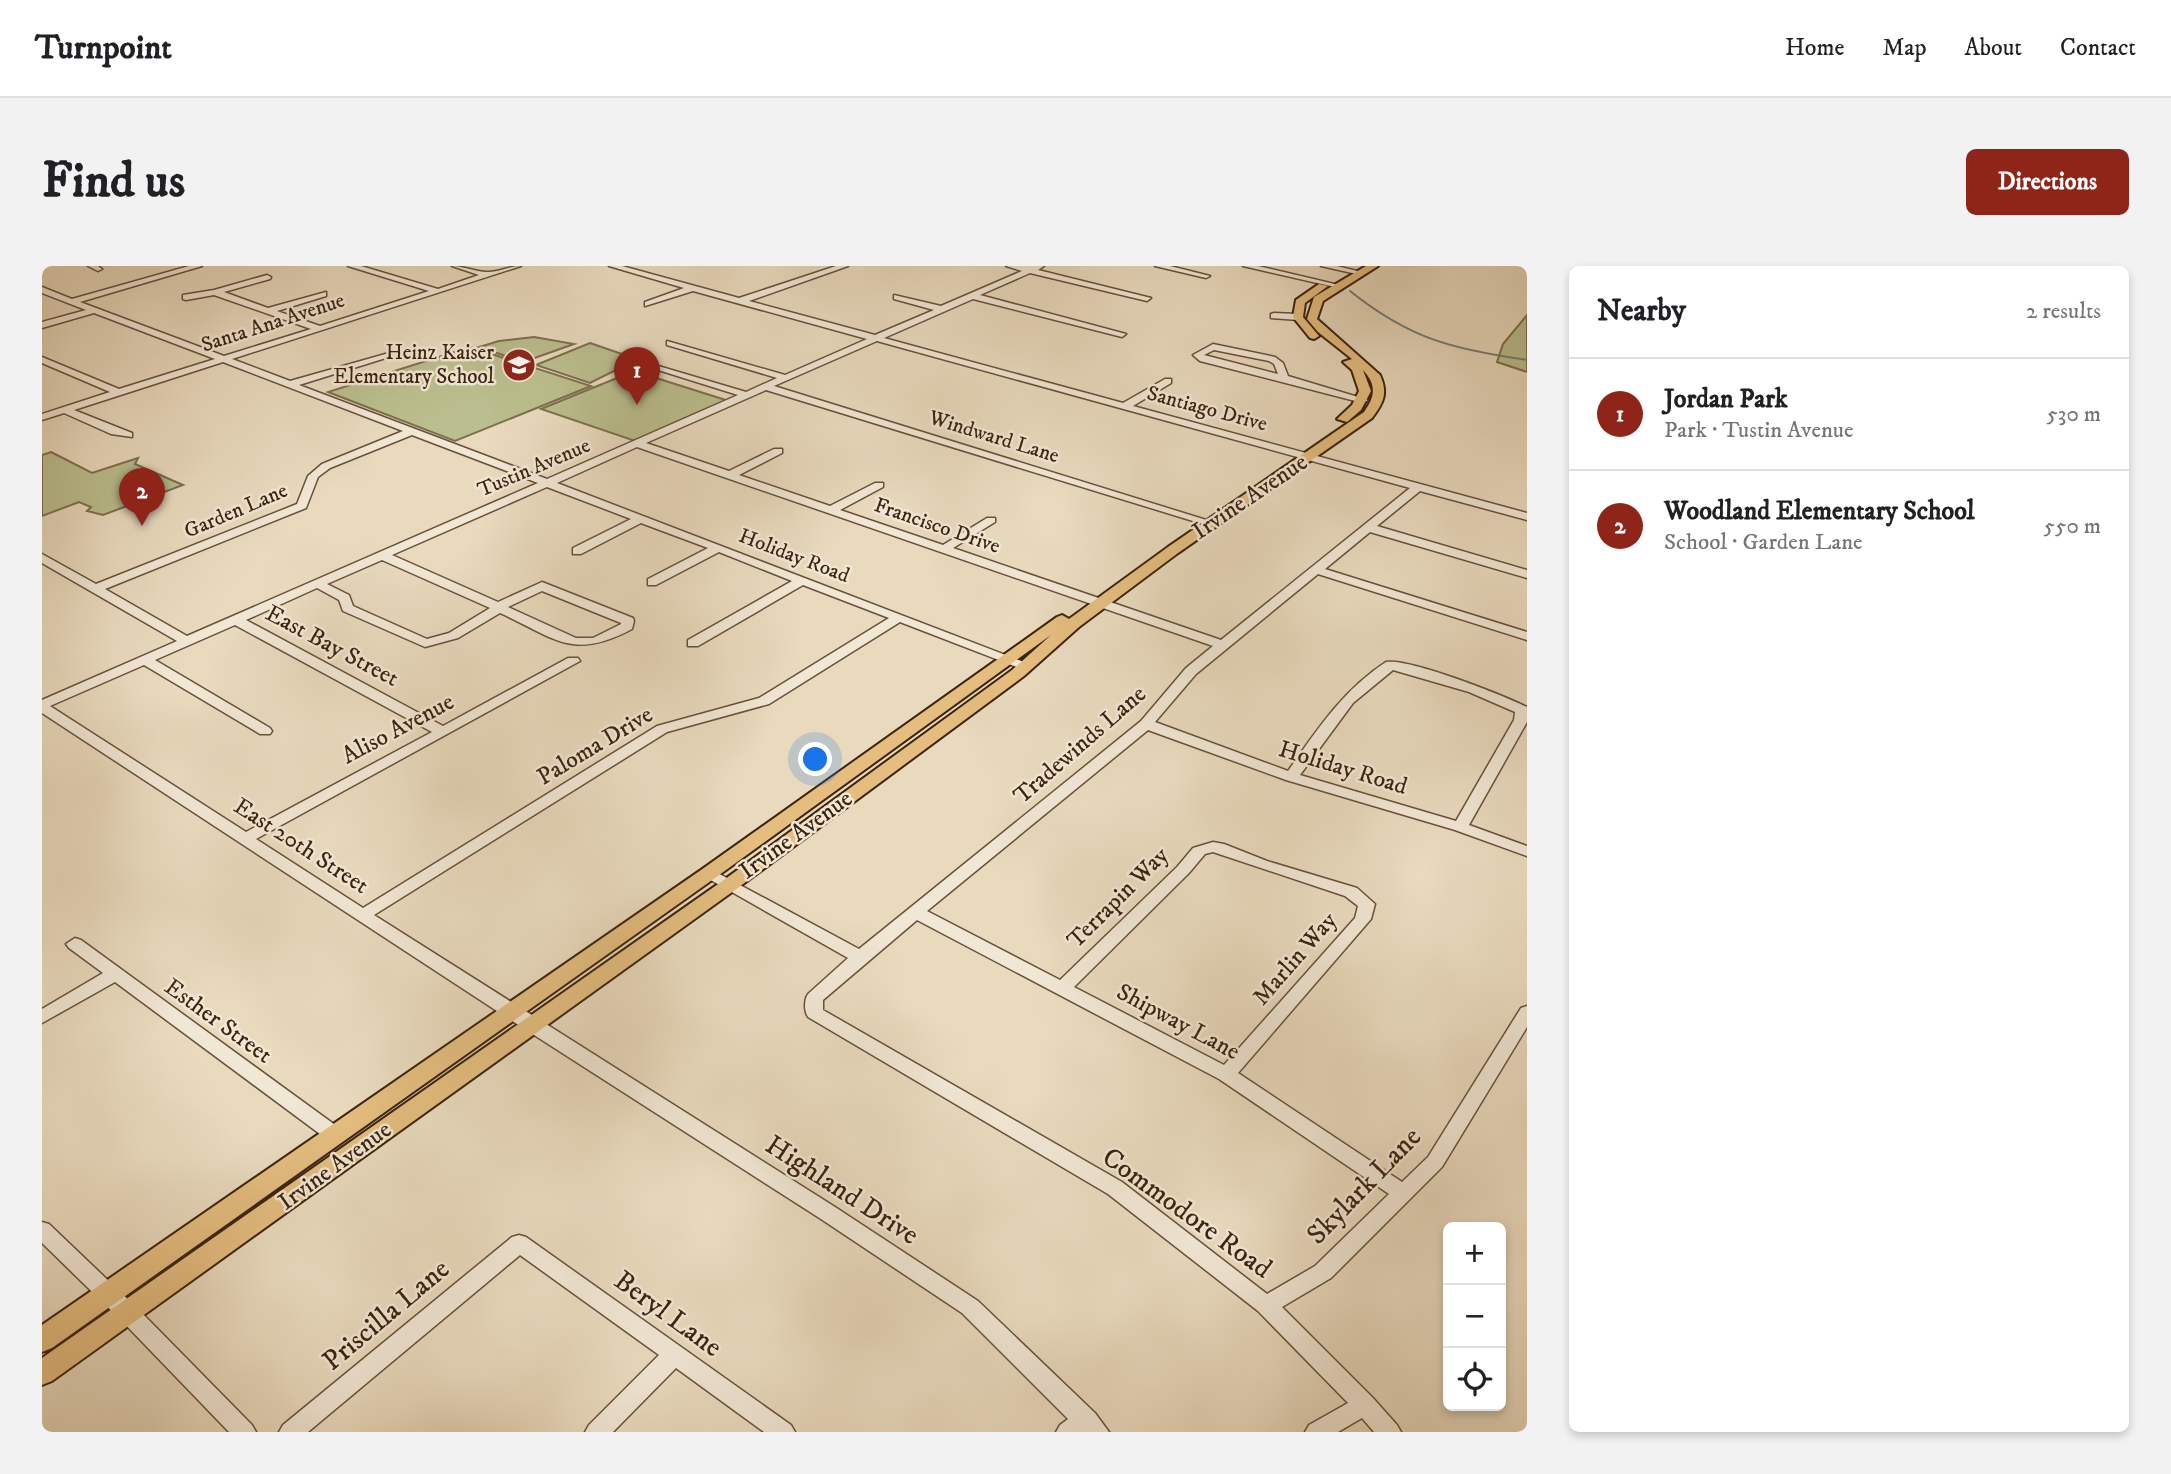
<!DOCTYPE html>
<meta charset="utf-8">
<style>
:root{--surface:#fff;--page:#f2f2f2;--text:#202124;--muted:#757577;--line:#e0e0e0;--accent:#8f2418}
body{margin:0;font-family:"IM FELL DW Pica",serif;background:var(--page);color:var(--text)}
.controls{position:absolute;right:21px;bottom:21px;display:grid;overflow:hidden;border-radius:10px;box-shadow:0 4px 10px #0003}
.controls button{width:63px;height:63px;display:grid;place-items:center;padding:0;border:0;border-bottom:2px solid var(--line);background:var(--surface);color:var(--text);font:35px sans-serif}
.you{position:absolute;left:774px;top:494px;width:24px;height:24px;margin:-18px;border:5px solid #fff;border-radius:50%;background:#1a73e8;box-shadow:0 0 0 10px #1a73e833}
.badge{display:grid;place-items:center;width:46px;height:46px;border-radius:50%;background:var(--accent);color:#fff;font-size:23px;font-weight:700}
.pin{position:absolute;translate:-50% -58px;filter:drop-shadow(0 2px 4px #0008)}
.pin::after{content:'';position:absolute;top:37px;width:24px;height:21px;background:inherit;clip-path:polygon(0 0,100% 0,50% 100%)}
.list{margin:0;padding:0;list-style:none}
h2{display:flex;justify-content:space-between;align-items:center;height:91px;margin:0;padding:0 28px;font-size:30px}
h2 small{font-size:23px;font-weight:400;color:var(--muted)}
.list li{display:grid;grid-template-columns:46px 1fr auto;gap:21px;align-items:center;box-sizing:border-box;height:112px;padding:0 28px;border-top:2px solid var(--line)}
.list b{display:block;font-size:26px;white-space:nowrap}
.list p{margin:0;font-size:23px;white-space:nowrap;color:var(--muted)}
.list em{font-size:23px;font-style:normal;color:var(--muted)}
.icon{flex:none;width:38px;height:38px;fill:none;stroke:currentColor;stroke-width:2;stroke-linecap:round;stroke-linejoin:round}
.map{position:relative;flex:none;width:1485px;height:1166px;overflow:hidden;border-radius:10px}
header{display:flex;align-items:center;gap:42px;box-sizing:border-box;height:98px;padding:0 35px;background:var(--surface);border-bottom:2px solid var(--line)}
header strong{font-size:33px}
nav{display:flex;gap:38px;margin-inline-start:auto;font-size:24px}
.intro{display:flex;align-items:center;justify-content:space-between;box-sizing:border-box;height:168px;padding:0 42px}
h1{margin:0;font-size:49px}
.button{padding:18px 32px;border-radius:10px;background:var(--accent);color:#fff;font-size:24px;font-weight:700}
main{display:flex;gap:42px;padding:0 42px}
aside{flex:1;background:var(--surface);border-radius:10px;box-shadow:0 4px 10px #0003}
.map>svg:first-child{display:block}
.green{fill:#bbbe8e;stroke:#7c704e;stroke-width:2}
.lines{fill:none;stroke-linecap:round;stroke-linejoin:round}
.stream{stroke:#767c77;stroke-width:2}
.minor-casing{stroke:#67513a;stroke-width:3}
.major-casing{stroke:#3c230e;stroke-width:4}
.minor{fill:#f1e7d5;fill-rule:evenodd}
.major{fill:#e4bd7f;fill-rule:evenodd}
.labels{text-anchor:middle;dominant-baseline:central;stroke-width:5;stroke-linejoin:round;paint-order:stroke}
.far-street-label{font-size:21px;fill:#3c230e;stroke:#f1e7d5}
.far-poi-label{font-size:21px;fill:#3c230e;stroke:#f1e7d5;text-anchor:end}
.street-label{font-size:24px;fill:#3c230e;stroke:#f1e7d5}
.near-street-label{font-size:28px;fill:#3c230e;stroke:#f1e7d5}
</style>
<header>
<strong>Turnpoint</strong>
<nav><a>Home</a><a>Map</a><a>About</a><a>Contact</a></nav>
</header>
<div class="intro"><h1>Find us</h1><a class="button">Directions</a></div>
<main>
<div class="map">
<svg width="1485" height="1166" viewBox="0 0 1485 1166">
<rect width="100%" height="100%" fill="#e9dabe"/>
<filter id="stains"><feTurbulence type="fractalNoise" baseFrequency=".00286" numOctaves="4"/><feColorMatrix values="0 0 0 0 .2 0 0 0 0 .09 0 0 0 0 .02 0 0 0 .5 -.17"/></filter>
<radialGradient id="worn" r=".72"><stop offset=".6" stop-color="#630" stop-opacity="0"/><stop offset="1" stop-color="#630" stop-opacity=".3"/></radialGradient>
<!-- green -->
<path class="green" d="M1485,49V106L1455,96L1461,78Z
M492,71L532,78L487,94L479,95L437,81L457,75Z
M548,77L583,89L585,93L584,99L548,117L494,99Z
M428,81L549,120L413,175L286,126Z
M592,105L690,136L599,177L499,143Z
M9,186L50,207L96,192L93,198L141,219L61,249L45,245L49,241L37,236L0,250V189Z"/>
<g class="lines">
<!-- stream -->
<path class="stream" d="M1308,25C1368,73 1410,83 1485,94"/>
<defs>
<path id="minor" d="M46,0H56L60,3L56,5Z
M147,0H160L38,36L182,90L269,63L172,29L144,34L141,33V29L172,24L225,9L229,11L228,13L182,26L226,42L284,26V30L235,45L278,60L387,25L306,0H319L396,23L437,9L410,0C422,0 433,6 445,6C455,7 467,0 479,0L190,93L248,115L347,87V91L257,119L505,213L696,129L613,103V99L704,126L735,112L625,79V75L743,109L825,73L651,25L603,40V36L642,22L567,0H580L697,32L794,0H806L707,35L833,69L892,44L852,33V29L899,40L980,5L964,0H1002L996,4L1109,32L1105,35L988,7L938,29L1084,68L1080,71L931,33L842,72L1081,137L1123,113H1129V117L1091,140L1485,247V254L1378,225L1335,260L1485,304V312L1328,266L1283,303L1485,366V374L1276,308L1154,408L1113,456L1246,505C1275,464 1301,424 1344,396C1368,392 1460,429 1485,441V456L1427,559L1485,580V590L1413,564L1244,514L1106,464L885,645L1018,714L1135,601L1151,582L1171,576L1182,578L1225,595L1315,622L1333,638L1329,653L1196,807L1360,916L1386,891L1479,742L1485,740V761L1400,901L1289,1012L1240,1041L1331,1132L1355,1159L1359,1166H1332L1320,1152L1296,1166H1263L1267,1159L1306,1137L1216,1045L1066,928L766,751C762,745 762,734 766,728L806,692L658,608L666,603L672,605L817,683L1099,455L1144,402L1171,380L595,181L515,217L992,400L985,404L980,403L858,356L727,438L625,466L332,649L793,941L936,1035L1053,1147L1067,1166H1014L1018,1159L1026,1153L920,1047L779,953L461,749L0,447V434L135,375L0,297V288L54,318L255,238L266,210L280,198L361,165L181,96L32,144L90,167V171L69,168L22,147L0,154V148L68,126L0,97V91L77,123L173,93L52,47L0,62V56L44,44L0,27V21L30,33ZM835,75L1368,222L1179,374L911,282L953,256V252H945L901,279L798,244L841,221V217H833L788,240L697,209L740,187V183H732L687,205L604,177L724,124L1164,259L1174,257L732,120ZM370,169L496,217L145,370L63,323L264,242L276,211L288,202ZM505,221L589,253L531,282V288H539L599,257L666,282L606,313V319H614L677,286L750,315L646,374V380H656L761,319L847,352L717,432L615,460L321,642L214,573L538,395L536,392H526L401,460L204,354L275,322L297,334L301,345L383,381L416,372L458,347C513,372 530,395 590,363L592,355L591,352L500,316L456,336L350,289ZM340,294L448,342L407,367L385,373L311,340L307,329L285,318ZM500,325L579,357V358L551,372H534L466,341ZM193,359L390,466L204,566L8,440L102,399L218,468H228L230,465L228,462L113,394ZM1351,404L1427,426L1473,446L1472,454L1414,555L1258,509L1311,437ZM1171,586L1303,630L1316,640L1313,652L1182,799L1032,721L1147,607L1163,588ZM875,654L1177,813L1347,928L1273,1000L1225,1028L1080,916L781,744V734Z
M1113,0H1128L1168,10L1164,12Z
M1201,0H1216L1301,20L1297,22Z
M1279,0H1295L1323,7L1319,9Z
M1232,47L1256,48L1260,51L1256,54L1229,52V48Z
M1171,78L1233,91L1241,97L1246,110L1326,134L1321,137L1158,95L1151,89ZM1172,84L1227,95L1232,98L1236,108L1162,89Z
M33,672L39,674L300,864L303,869L300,874L293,876L286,874L73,716L0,757V743L61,707L27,682L24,678Z
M0,956L7,958L95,1042L210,1159L214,1166H187L79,1054L0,977Z
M477,969L484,971L749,1159L753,1166H722L634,1102L571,1166H543L547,1159L617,1089L478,989L266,1166H237L241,1159L470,971Z"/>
<path id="major" d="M1324,0H1336L1281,35L1275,53L1338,109C1346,127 1342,136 1330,152L1136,287L1037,361L982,410L693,624L10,1115L0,1119V1092L679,616L970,404L1009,369L673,612L10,1082L0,1086V1059L659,604L1015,351L1020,349L1027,353L1126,281L1322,146C1333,131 1335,119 1321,104L1329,125L1319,144L1305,156L1295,153L1310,139L1317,125L1310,104L1301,96L1310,93L1276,66L1265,53L1272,31Z
M1277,18L1286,20L1263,37L1261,51L1277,70L1272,73L1268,72L1251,51L1254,34Z"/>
</defs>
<!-- minor casing -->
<use href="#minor" class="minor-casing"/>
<!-- major casing -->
<use href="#major" class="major-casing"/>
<!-- minor -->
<use href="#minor" class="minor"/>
<!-- major -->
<use href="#major" class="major"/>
</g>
<!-- icons -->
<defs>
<symbol id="school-disc" viewBox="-11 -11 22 22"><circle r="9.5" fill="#8f2418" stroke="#f1e7d5"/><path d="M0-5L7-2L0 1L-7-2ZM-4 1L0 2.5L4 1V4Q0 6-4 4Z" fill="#fff"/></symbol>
</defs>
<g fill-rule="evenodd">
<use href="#school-disc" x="458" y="80" width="38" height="38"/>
</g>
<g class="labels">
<!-- far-street labels -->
<g class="far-street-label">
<text transform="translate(231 57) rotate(-18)">Santa Ana Avenue</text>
<text transform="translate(1165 143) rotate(15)">Santiago Drive</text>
<text transform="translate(952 171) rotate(17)">Windward Lane</text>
<text transform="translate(492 202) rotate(-23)">Tustin Avenue</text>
<text transform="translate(194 245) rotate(-23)">Garden Lane</text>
<text transform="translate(895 260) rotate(19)">Francisco Drive</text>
<text transform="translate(752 290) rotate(21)">Holiday Road</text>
</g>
<!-- far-poi labels -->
<g class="far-poi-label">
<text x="452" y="87">Heinz Kaiser<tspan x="452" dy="24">Elementary School</tspan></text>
</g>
<!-- street labels -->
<g class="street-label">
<text transform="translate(1208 231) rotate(-34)">Irvine Avenue</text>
<text transform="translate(290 380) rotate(28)">East Bay Street</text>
<text transform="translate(356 463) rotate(-28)">Aliso Avenue</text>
<text transform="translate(1038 479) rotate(-41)">Tradewinds Lane</text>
<text transform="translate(553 480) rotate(-31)">Paloma Drive</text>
<text transform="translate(1301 502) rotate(17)">Holiday Road</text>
<text transform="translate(754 569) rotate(-36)">Irvine Avenue</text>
<text transform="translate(259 580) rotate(33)">East 20th Street</text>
<text transform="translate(1076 632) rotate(-45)">Terrapin Way</text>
<text transform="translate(1253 693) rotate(-49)">Marlin Way</text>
<text transform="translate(176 755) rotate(36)">Esther Street</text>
<text transform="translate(1136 756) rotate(28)">Shipway Lane</text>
<text transform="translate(293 900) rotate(-36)">Irvine Avenue</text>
</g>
<!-- near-street labels -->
<g class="near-street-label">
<text transform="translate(1322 920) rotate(-46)">Skylark Lane</text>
<text transform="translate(800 924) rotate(33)">Highland Drive</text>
<text transform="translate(1145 947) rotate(36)">Commodore Road</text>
<text transform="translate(626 1048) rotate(36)">Beryl Lane</text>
<text transform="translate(344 1049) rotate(-40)">Priscilla Lane</text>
</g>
</g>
<rect width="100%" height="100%" filter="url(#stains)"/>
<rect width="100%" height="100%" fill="url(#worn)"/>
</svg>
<div class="controls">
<button>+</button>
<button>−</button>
<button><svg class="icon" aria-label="locate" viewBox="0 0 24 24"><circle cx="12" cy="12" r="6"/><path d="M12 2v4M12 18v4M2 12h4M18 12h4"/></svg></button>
</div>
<div class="you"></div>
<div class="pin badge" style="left:595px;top:139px">1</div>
<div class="pin badge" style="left:100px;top:260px">2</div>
</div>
<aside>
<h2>Nearby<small>2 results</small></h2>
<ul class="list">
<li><span class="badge">1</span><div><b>Jordan Park</b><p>Park · Tustin Avenue</p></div><em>530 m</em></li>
<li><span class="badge">2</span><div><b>Woodland Elementary School</b><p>School · Garden Lane</p></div><em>550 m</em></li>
</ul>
</aside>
</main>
